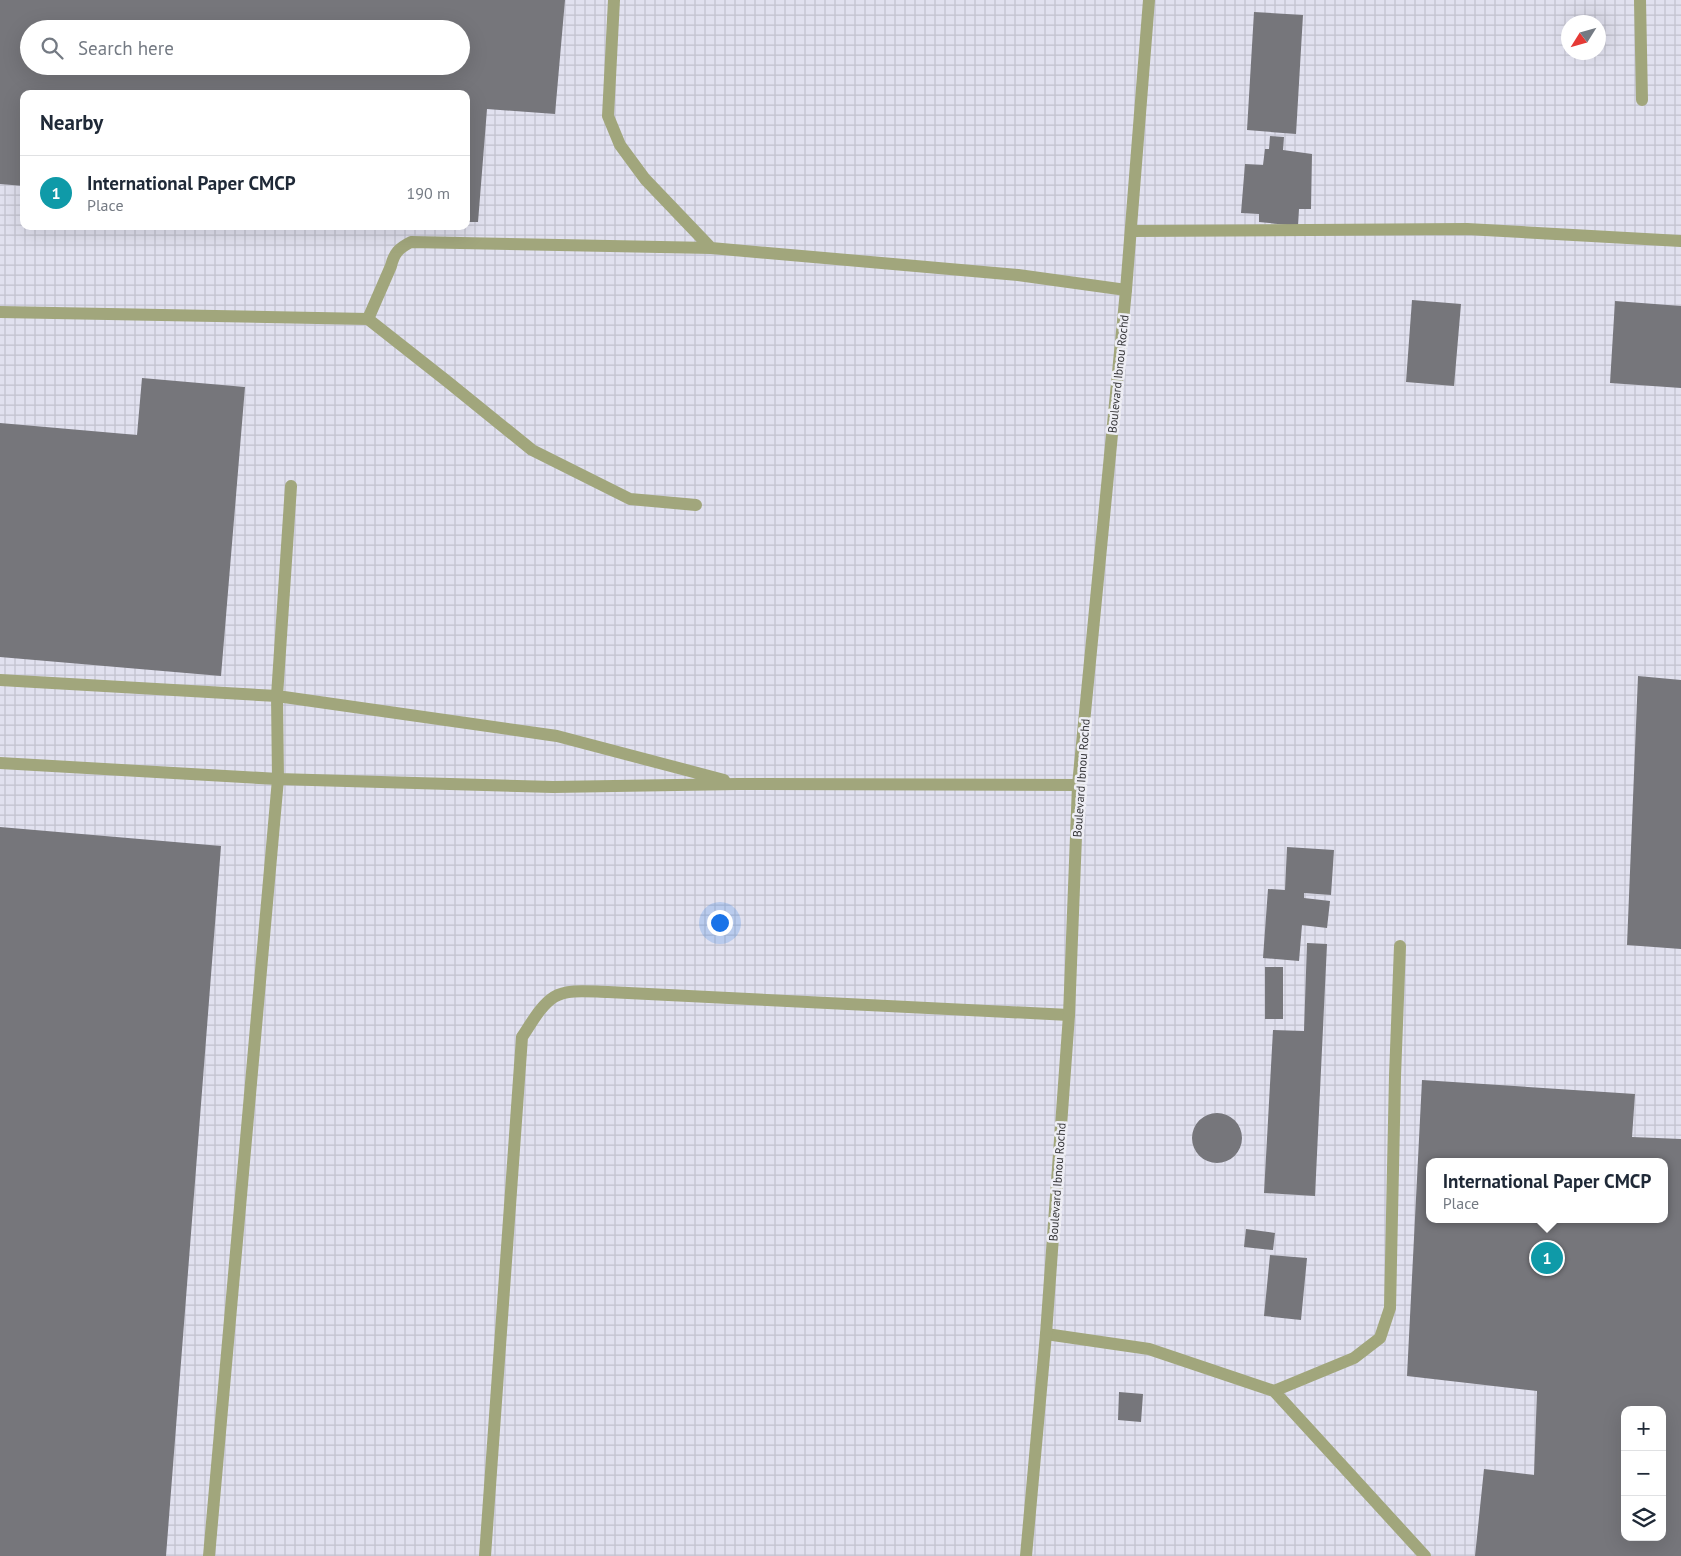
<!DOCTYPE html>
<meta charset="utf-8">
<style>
:root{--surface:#fff;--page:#f6f6f7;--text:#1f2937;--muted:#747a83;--line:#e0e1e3;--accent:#0b8043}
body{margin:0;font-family:"PT Sans",sans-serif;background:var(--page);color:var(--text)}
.controls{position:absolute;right:15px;bottom:15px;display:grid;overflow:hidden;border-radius:10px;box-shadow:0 5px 20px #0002}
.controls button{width:45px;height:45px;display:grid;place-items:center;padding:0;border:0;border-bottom:1px solid var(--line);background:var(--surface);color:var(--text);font:25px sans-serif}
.compass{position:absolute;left:1561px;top:15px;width:45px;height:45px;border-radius:50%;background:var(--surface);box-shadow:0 5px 20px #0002;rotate:233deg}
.you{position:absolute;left:719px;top:922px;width:18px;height:18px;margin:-12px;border:4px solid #fff;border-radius:50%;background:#1a73e8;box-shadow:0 0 0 8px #1a73e833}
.badge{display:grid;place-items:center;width:32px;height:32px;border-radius:50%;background:var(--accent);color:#fff;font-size:16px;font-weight:700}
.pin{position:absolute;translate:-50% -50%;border:2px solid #fff;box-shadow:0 1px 5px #0006}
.popup{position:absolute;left:1426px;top:1158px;width:242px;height:65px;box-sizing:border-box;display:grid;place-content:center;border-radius:10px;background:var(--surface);filter:drop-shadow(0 1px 4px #0005);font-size:16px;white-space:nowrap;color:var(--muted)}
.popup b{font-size:19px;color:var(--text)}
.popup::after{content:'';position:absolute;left:50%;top:100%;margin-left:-10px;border:10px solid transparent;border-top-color:var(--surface)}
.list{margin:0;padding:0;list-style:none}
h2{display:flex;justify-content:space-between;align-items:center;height:65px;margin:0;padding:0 20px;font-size:21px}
h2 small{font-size:16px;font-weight:400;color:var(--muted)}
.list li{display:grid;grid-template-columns:32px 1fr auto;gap:15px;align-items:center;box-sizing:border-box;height:75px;padding:0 20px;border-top:1px solid var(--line)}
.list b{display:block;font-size:19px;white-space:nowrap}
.list p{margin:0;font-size:16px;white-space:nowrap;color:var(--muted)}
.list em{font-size:16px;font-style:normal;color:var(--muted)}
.icon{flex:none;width:28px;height:28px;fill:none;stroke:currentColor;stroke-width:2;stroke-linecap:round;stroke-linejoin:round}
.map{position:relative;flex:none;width:1681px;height:1556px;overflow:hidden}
.search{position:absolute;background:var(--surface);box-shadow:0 5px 20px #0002;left:20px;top:20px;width:450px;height:55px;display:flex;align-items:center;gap:12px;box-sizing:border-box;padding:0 18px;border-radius:28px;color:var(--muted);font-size:19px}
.panel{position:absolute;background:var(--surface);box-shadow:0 5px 20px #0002;left:20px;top:90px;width:450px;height:140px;border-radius:10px}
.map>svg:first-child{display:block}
.industrial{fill:url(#industrial-grid);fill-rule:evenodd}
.building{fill:#76767b;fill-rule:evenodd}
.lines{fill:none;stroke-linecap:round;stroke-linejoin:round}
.lane{stroke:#a1a67c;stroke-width:12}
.street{stroke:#a1a67c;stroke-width:12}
.labels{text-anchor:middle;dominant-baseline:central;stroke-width:5;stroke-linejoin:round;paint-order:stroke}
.street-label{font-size:12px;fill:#353537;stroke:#eeeef5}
</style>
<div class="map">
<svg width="1681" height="1556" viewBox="0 0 1681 1556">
<defs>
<pattern id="industrial-grid" width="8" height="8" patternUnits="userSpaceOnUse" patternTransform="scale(1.25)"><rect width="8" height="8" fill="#e1e1ef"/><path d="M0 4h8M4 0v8" fill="none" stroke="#c2c2ce"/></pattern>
</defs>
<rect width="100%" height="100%" fill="#eeeef5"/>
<!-- industrial -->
<path class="industrial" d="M0,0H1681V1556H0ZM1568,22H1598V52H1568ZM29,29H461V66H29ZM24,94H466V226H24ZM1430,1162H1664V1219H1430ZM1625,1410H1662V1537H1625Z"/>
<!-- building -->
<path class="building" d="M0,0H565L555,114L487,109L478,222H466V94H24V186L0,184ZM29,29H461V66H29Z
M1254,12L1303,15L1296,134L1247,130Z
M1270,136L1284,137L1283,150L1312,154L1311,209H1299L1298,226L1259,222V214L1241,213L1245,164L1263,165L1265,149H1269Z
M1412,300L1461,304L1454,386L1406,382Z
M1615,301L1681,306V388L1610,383Z
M142,378L245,387L221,676L0,657V423L137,435Z
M1638,676L1681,680V949L1627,945Z
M0,827L221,846L166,1556H0Z
M1287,847L1334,850L1331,895L1304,893V898L1330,901L1327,928L1302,925L1299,961L1263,958L1268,889L1285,890Z
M1307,943L1327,944L1315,1196L1264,1193L1273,1030L1304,1031Z
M1265,967H1283V1019H1265Z
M1422,1080L1635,1094L1632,1137L1681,1139V1556H1475L1484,1469L1534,1475L1537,1391L1407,1376ZM1430,1162H1664V1219H1430ZM1625,1410H1662V1537H1625Z
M1192 1138a25 25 0 1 1 50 0a25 25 0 1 1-50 0Z
M1246,1229L1275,1233L1273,1250L1244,1247Z
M1270,1255L1307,1258L1301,1320L1264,1316Z
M1119,1392L1143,1394L1141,1422L1118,1420Z"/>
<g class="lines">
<!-- lane -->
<path class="lane" d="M614,0L608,116L620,145L645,179L711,248L1018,275L1126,290
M1640,0L1642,100
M1131,231L1467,229L1681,241
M0,312L368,319L448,382L532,450L630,499L696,505
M368,319L391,266C394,253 399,248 411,242L711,248
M0,680L277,696L557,736L724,780
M0,763L278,779L553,787L738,784L1078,785
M1046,1334L1149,1349L1274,1391L1425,1556
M1274,1391L1354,1358L1380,1338L1390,1308L1395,1076L1400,946
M209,1556L278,779L277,696L291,486
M485,1556L522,1037C531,1024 540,1006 554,997C568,988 593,992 608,992L1069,1015"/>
<!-- street -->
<path class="street" d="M1026,1556L1046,1334L1069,1015L1078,785L1126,290L1149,0"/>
</g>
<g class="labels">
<!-- street labels -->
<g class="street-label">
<text transform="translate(1118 374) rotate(-84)">Boulevard Ibnou Rochd</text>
<text transform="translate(1081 778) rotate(-86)">Boulevard Ibnou Rochd</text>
<text transform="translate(1057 1182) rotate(-86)">Boulevard Ibnou Rochd</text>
</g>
</g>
</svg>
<div class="controls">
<button>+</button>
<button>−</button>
<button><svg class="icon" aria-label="layers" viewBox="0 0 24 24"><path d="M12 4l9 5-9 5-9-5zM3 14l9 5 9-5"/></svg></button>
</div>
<svg class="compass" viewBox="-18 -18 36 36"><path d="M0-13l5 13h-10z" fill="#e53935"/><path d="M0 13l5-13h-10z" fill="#747a83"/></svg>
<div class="you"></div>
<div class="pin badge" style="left:1547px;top:1258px;background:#0f9aa8">1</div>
<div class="popup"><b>International Paper CMCP</b>Place</div>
<div class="search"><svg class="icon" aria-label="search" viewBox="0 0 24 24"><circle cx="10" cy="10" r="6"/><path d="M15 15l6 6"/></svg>Search here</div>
<section class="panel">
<h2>Nearby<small></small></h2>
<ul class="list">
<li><span class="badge" style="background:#0f9aa8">1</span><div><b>International Paper CMCP</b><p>Place</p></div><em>190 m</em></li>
</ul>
</section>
</div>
